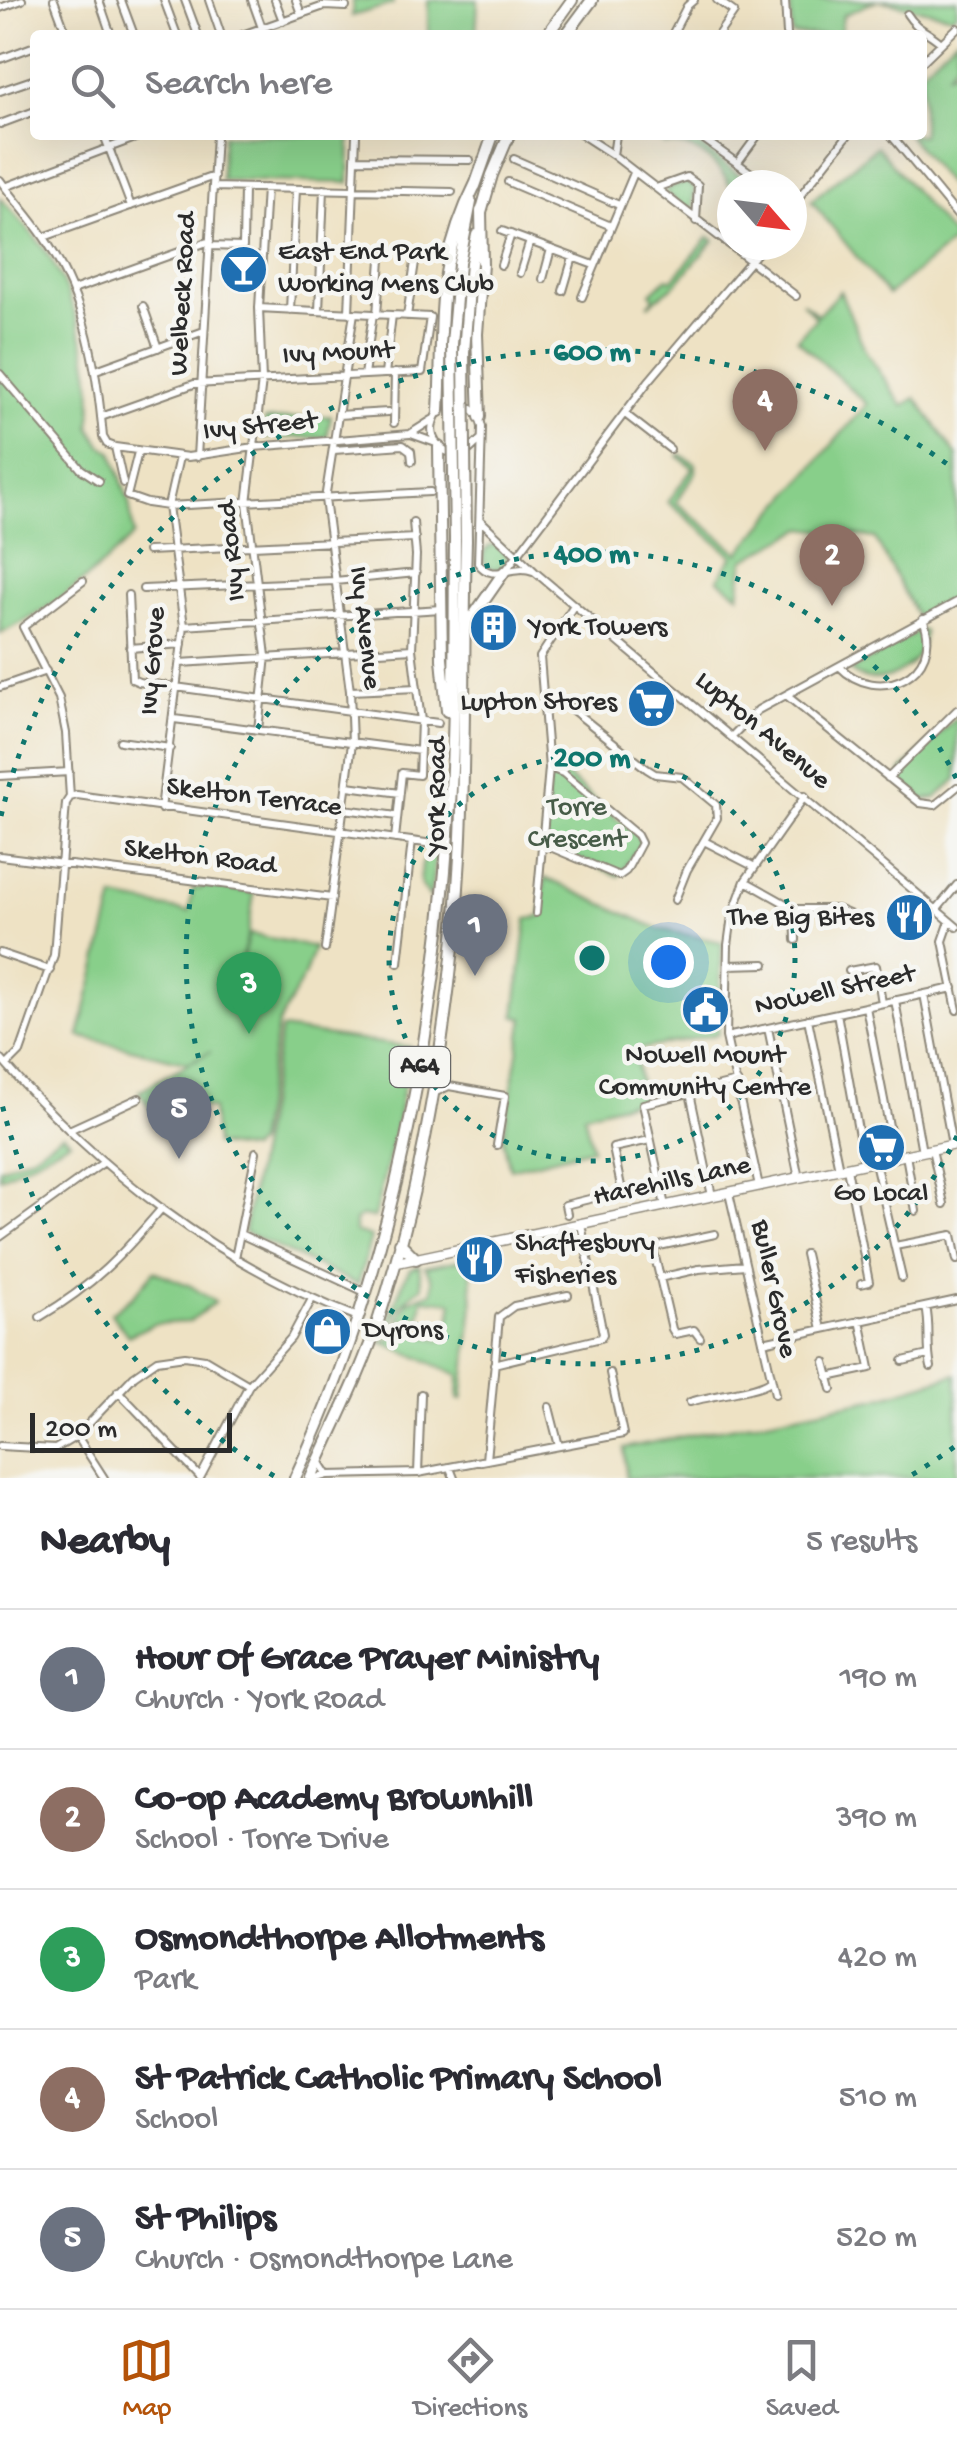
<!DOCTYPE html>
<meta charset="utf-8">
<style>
:root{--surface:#fff;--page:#f7f7f7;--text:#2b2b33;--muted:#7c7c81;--line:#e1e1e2;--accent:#b45309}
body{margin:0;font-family:"Gochi Hand",sans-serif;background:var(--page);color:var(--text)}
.compass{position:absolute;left:717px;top:170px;width:90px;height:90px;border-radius:50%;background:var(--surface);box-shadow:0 10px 40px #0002;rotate:118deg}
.scale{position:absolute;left:30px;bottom:25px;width:202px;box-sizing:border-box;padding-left:10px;border:5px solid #2b2b2b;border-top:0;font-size:28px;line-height:35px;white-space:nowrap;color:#2b2b2b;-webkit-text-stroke:8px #f6f6f2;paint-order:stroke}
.you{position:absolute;left:668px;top:962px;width:35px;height:35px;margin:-25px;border:8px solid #fff;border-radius:50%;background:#1a73e8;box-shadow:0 0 0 15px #1a73e833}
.badge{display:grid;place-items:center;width:65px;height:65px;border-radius:50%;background:var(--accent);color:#fff;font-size:32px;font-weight:700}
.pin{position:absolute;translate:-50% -82px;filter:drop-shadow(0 2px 5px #0008)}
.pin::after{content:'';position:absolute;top:52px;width:35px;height:30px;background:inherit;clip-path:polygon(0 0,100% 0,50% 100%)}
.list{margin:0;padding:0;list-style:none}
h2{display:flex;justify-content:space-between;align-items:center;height:130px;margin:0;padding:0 40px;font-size:42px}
h2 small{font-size:32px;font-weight:400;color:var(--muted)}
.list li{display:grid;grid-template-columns:65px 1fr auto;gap:30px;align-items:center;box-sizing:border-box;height:140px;padding:0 40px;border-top:2px solid var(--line)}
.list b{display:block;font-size:38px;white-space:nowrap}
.list p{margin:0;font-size:32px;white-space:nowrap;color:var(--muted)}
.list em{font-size:32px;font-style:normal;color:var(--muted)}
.icon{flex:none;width:55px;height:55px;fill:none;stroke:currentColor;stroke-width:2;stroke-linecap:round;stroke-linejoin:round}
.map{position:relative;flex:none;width:957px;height:1478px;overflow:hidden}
.search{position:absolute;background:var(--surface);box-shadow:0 10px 40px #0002;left:30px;right:30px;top:30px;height:110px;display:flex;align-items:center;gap:25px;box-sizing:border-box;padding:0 35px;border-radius:10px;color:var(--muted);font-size:38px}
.sheet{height:830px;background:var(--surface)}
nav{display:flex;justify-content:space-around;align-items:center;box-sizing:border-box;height:140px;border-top:2px solid var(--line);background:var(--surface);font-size:28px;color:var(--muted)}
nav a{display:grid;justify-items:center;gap:5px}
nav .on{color:var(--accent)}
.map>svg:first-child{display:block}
.green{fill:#88cf8a;stroke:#5a7d5a;stroke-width:2.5;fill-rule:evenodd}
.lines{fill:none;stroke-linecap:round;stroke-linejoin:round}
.minor-casing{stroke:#8c8678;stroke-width:10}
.major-casing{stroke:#8c8678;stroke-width:12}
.highway-casing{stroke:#8c8678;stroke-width:14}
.minor{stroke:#fff;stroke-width:6}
.major{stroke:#fff;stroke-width:9}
.highway{stroke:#fff;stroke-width:10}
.highway-bridge-casing{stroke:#8c8678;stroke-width:14;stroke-linecap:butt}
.highway-bridge{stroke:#fff;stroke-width:10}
.ring{fill:none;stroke:#0f766e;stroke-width:5;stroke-dasharray:5 10}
.labels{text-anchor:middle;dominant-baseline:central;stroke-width:9;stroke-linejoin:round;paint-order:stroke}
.shield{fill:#f6f6f2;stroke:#686867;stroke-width:2.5}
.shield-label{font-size:25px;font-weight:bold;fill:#2b2b2b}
.poi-label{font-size:28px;fill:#2b2b2b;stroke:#f6f6f2;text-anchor:start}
.street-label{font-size:28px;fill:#2b2b2b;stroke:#f6f6f2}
.park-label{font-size:28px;fill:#475c48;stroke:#f6f6f2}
.centre{fill:#0f766e;stroke:#f6f6f2;stroke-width:5}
.ring-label{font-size:30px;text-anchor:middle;font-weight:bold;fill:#0f766e;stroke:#f6f6f2;stroke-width:9;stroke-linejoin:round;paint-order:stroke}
</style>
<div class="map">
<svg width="957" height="1478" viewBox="0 0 957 1478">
<rect width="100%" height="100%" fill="#f6f6f2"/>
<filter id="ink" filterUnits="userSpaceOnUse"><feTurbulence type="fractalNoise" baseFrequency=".01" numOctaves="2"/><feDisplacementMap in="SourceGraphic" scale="20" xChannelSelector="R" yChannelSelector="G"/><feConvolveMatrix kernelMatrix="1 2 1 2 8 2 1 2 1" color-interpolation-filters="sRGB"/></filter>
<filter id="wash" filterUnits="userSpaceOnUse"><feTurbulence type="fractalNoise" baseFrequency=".0048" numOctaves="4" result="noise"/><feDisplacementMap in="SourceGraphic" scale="40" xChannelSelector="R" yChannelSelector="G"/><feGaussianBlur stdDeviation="2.25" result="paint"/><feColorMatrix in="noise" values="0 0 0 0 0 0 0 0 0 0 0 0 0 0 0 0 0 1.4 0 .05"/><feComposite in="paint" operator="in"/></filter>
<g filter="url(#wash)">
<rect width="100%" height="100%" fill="#eee2c4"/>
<!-- green -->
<path class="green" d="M353,0H392L393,4L352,16Z
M428,0H478L476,35H428Z
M790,0H957V12L952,16L878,0L843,15L840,35H792Z
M957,37V60L948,73L957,70V196L908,135H922V70Z
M223,135H350L349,183L221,180Z
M651,135H684L754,185H732V192C724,166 693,141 665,145Z
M877,146L955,240L888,295L811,201Z
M686,182L695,188L693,208L688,210L667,194L666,189Z
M0,198C14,214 29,229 42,246C72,287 99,376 90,426L101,445L112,451L129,503L134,535C98,571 47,614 0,633Z
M709,237L714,240L676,284L648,305L654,298L651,293L667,278L672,280Z
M840,291L866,352L903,406L916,398L957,456V596L917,617L875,538L804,528L744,560L739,595L718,579L733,556L668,502L693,468L678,456L680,454L696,464V472L676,502L739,553L867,404L797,339L816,318L802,302L818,315Z
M331,416L327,437L263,438L265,420Z
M483 557a12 12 0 1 1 24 0a12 12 0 1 1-24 0Z
M920,630L924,631C925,667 878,694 850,671Z
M957,717V779L936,798L924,800L902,782L901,771Z
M549,768L559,770L637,835L641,843L619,876L543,844Z
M433,848H437L430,898L420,883L422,864Z
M545,878L659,929L722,942L718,1034L635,1050L642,1099L584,1114L592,1148L510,1169L503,1139L524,1018L515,1016L527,919L541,917Z
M202,886L254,893L248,934L232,995L249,934L314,947L305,974L278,1024L257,1143L250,1150L215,1145L212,1109L202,1107L183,1119L166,1136L139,1091L211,1051L188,1063L79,1036L114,898L189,912L193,888L201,889Z
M281,1029L410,1047L398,1117L374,1218L361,1216L355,1221V1232L371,1237L358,1285L244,1232Z
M63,1134L70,1141L0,1178V1168L34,1154Z
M470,1258L473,1305L462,1400L458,1399L459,1375L380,1341L395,1338L396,1323L408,1301L432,1292V1279L425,1267ZM423,1299L453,1302L447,1340L405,1333L396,1329L398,1320L420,1317Z
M419,1266L422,1287C402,1300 396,1310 387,1334L384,1333L405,1277L410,1269Z
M154,1271L191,1286L215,1302L189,1322L153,1324L128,1336L111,1313L134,1295Z
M957,1374V1478H626L624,1448L878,1398Z"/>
</g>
<g filter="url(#ink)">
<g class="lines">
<defs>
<path id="minor" d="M54,0L67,35
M99,0L111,35
M121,0L134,35
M164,0L177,35
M185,0L198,35
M209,0L221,35
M252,0L262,28
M275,0L283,21
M296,0L301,14
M717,0L734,12L718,35
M785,0L787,35
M0,8L22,0
M907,14C917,30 928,31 941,43
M242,35L324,6L346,7
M672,35L687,6L694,0
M0,59L35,46
M922,62L957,28
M0,91L35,79
M0,124L35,111
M104,135L131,206
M582,135L613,155L796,296
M698,135L768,185
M891,135L957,215
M613,155L616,135
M355,159L470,160
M514,159L619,205
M738,162L758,135
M0,180C15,201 33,220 47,242C86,302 97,368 103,437L107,444L115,447L123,483
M508,182L611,226
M5,187L143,135
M213,187L452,192
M656,188L687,177L698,185L696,221
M792,206L848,135
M502,231L594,265
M44,237L214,176
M210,246L243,247L244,188
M501,265L511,234
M520,273L530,241
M543,279L551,249
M73,290L210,241
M563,291L573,257
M582,297L634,173
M143,306L158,348
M290,310L296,189
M319,311L324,189
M349,313L356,135
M377,315L381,259
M407,316L415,262
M96,370L204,331
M0,374L81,469L99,481
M385,374L392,315
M364,375L373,314
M450,405C467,402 479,410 482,427L478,563C493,584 512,563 533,571
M439,411C426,429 432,448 454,454
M625,414L670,449
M338,415L388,412
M101,417L194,384L422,372L430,317L259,308
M394,423L395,373
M411,434L436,443
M115,447L188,457L254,447L410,434L432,420
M334,450L403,445L411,451L412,461
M138,452L127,496L147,503L168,506L430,492
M466,453L480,440
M197,457L216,135
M480,520L535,572L957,927
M148,551L415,538
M506,570L648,382L764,245
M143,589L335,581L416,573
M128,595L132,679L139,682L438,723
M184,626L441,609
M130,648L182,644
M180,663L412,649
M839,666C878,707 945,674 923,619
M0,687L46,671
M350,691L417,688
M786,695L920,803L935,805L957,787
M544,696L560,700L647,769L655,774L682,777L716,805L717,818L687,870L675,900
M174,719L420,751
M258,730L266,656L247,503L262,381L259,308L266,188
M732,736L758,710L957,602
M120,741L170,748
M0,776L69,772
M888,778L957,710
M348,786L400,793
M70,797L77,795L433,844
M161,809L184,626L168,506L179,457
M344,809L397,816
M395,839L402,773L419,775L421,721L412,649L416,555L413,522
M704,841L753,866
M543,844L619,876L626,871L641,843L637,835L563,773L550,768
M0,856L332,898
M745,881L795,909H837L849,914
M938,908L957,885
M795,909L796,940
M536,913L549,768L540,657L574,605
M950,921L943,941L957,1010
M325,949L352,743L350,691L325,499L354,313
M0,953L50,970
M398,963L412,841
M728,965L765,964
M849,971L876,966L882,1003
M924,994L952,1145
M895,1000L922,1152
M866,1007L895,1157
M837,1013L864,1164
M808,1019L839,1169
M768,1028L799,1178
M726,1037L953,988
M0,1058C97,1169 219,1265 358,1317
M7,1065L20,1052L54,955L66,803L70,797L66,733L59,698L23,627L83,581
M449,1086L505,1096L497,1145
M436,1092L449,1086L437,1072
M690,1093L712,1196
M69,1130L139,1098
M932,1149L944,1204
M906,1155L916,1211
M875,1162L902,1278
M847,1168L869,1282L861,1284
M759,1186L726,1037L728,945L732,916L745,881L805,796
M729,1193L775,1394
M665,1206L643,1104L737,1082
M567,1214L565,1205L622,1191L613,1148L650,1140
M240,1234L365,1292
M0,1237L104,1162
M895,1246L952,1235L957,1260
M653,1248L672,1329L675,1334L694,1330L700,1338
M622,1254L715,1234
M805,1254L822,1329
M235,1258L256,1152
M659,1278L699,1269L745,1265
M926,1307C931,1328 926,1346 931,1367
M40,1317C94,1285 122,1255 162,1208
M763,1342L957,1300
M903,1361L928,1355
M825,1362L832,1389
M494,1364L601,1338L603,1334L581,1224
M828,1377L870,1368L860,1320
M118,1391L200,1477
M690,1402C711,1395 757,1391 770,1381
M549,1407L559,1446
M77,1436L104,1478
M0,1446L55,1449L77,1436L134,1376L157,1360L185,1356L205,1359L249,1385
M486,1460L499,1317L514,1306L568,1295
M450,1468L454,1478
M418,1473L421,1394
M328,1475L418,1473L623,1434L610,1373
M200,1478L249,1385L291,1338L312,1299
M317,1478L328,1475L319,1461"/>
<path id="major" d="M395,1263L957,1144"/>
<path id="highway" d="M547,35L572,0
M566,35L592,0
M475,186L493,135
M481,213L492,175L509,135
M471,263L477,235
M459,264L471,202
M439,411C444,320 433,269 476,183
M480,417L477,334L482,264L481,211
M439,447L442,659L447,711
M465,628L504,572
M400,1243L416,1259
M295,1478C391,1272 434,1045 449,819C456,726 454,632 455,539
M311,1478C334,1425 362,1373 379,1318C425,1177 452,1005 460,857C466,751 463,645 466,540"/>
</defs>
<!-- minor casing -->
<use href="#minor" class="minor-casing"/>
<!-- major casing -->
<use href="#major" class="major-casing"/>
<!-- highway casing -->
<use href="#highway" class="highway-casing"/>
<!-- minor -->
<use href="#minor" class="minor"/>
<!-- major -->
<use href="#major" class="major"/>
<!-- highway -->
<use href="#highway" class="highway"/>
<defs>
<path id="highway-bridge" d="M455,539L452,344L459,264
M466,540L464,352L471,263"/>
</defs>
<!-- highway-bridge casing -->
<use href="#highway-bridge" class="highway-bridge-casing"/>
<!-- highway-bridge -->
<use href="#highway-bridge" class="highway-bridge"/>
</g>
</g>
<!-- distance rings -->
<g class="ring">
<circle cx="592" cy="958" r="203"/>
<path d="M957 1136A406 406 0 1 1 957 780"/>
<path d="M954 1447A608 608 0 0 1 910 1476M274 1476A608 608 0 0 1 1 1100M1 816A608 608 0 0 1 954 469"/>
</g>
<!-- icons -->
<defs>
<symbol id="bar-disc" viewBox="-11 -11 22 22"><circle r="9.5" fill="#1f6fb2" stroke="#f6f6f2"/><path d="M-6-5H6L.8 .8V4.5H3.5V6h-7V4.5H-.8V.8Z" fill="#fff"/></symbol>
<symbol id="building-disc" viewBox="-11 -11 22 22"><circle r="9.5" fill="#1f6fb2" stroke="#f6f6f2"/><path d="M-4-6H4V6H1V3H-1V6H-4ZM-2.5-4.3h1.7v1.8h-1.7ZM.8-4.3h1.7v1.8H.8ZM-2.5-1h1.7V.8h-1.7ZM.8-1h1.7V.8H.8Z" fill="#fff"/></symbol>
<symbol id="supermarket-disc" viewBox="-11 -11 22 22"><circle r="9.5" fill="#1f6fb2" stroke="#f6f6f2"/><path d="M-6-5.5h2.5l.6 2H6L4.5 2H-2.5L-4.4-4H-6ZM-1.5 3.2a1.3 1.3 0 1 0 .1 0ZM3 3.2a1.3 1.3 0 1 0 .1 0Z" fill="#fff"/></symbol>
<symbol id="restaurant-disc" viewBox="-11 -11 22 22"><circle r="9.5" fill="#1f6fb2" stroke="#f6f6f2"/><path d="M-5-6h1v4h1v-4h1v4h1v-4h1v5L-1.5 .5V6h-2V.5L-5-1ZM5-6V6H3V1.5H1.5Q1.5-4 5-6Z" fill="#fff"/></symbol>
<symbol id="civic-disc" viewBox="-11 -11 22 22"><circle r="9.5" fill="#1f6fb2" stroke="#f6f6f2"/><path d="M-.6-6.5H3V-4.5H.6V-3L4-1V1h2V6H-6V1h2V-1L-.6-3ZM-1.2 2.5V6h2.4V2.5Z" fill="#fff"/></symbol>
<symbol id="shop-disc" viewBox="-11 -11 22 22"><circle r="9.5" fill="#1f6fb2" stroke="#f6f6f2"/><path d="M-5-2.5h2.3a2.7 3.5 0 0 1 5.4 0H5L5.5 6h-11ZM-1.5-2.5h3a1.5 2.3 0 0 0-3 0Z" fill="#fff"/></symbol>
</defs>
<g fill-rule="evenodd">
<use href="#bar-disc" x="216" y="242" width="55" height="55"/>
<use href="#building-disc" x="466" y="600" width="55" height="55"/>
<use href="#supermarket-disc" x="624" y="676" width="55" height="55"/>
<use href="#restaurant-disc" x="882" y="890" width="55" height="55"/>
<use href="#civic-disc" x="678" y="982" width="55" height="55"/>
<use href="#supermarket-disc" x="854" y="1120" width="55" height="55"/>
<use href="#restaurant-disc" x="452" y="1232" width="55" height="55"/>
<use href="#shop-disc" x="300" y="1304" width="55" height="55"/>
</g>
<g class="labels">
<!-- shield labels -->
<rect class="shield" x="390" y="1047" width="60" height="40" rx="8"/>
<g class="shield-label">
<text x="420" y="1067">A64</text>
</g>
<!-- poi labels -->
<g class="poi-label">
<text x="278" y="253">East End Park<tspan x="278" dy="32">Working Mens Club</tspan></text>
<text x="529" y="628">York Towers</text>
<text x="617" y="703" text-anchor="end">Lupton Stores</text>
<text x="874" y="918" text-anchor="end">The Big Bites</text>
<text x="705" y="1056" text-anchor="middle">Nowell Mount<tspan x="705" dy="32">Community Centre</tspan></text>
<text x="881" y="1194" text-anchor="middle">Go Local</text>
<text x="515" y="1244">Shaftesbury<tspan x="515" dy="32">Fisheries</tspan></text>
<text x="363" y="1331">Dyrons</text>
</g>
<!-- street labels -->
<g class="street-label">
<text transform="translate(184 294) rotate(-87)">Welbeck Road</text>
<text transform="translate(338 354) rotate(-3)">Ivy Mount</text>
<text transform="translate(260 427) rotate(-6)">Ivy Street</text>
<text transform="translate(233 551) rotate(-96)">Ivy Road</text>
<text transform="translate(364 628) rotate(83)">Ivy Avenue</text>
<text transform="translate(154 661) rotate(-86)">Ivy Grove</text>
<text transform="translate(762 731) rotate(40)">Lupton Avenue</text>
<text transform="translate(438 796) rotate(-89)">York Road</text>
<text transform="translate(254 798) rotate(7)">Skelton Terrace</text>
<text transform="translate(200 858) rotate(7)">Skelton Road</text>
<text transform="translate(835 991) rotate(-12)">Nowell Street</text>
<text transform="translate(672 1182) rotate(-12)">Harehills Lane</text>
<text transform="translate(773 1289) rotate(78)">Buller Grove</text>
</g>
<!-- park labels -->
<g class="park-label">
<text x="577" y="808">Torre<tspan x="577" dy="32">Crescent</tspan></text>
</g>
</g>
<circle cx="592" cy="958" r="15" class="centre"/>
<g class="ring-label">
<text x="592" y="360">600 m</text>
<text x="592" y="562">400 m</text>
<text x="592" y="766">200 m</text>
</g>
</svg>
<svg class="compass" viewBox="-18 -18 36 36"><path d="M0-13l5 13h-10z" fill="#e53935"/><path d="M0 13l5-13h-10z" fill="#7c7c81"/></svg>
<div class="scale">200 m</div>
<div class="you"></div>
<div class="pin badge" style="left:475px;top:976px;background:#6b7280">1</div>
<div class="pin badge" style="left:832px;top:606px;background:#8d6e63">2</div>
<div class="pin badge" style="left:249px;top:1034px;background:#2e9e5b">3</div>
<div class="pin badge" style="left:765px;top:451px;background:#8d6e63">4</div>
<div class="pin badge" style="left:179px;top:1159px;background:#6b7280">5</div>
<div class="search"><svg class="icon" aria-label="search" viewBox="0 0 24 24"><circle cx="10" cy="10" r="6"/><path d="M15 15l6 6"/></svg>Search here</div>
</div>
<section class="sheet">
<h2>Nearby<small>5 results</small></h2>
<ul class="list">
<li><span class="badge" style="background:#6b7280">1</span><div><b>Hour Of Grace Prayer Ministry</b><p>Church · York Road</p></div><em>190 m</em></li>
<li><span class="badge" style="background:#8d6e63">2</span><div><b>Co-op Academy Brownhill</b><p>School · Torre Drive</p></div><em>390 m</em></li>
<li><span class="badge" style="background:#2e9e5b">3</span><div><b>Osmondthorpe Allotments</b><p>Park</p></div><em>420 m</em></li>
<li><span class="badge" style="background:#8d6e63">4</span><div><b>St Patrick Catholic Primary School</b><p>School</p></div><em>510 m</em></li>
<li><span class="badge" style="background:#6b7280">5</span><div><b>St Philips</b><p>Church · Osmondthorpe Lane</p></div><em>520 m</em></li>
</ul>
</section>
<nav>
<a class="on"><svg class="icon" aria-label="map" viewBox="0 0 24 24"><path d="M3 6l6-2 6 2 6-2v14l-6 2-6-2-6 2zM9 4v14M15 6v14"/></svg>Map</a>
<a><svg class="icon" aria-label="directions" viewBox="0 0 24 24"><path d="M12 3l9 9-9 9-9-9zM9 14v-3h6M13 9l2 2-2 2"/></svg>Directions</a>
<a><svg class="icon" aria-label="saved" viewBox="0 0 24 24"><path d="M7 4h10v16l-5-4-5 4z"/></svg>Saved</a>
</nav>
